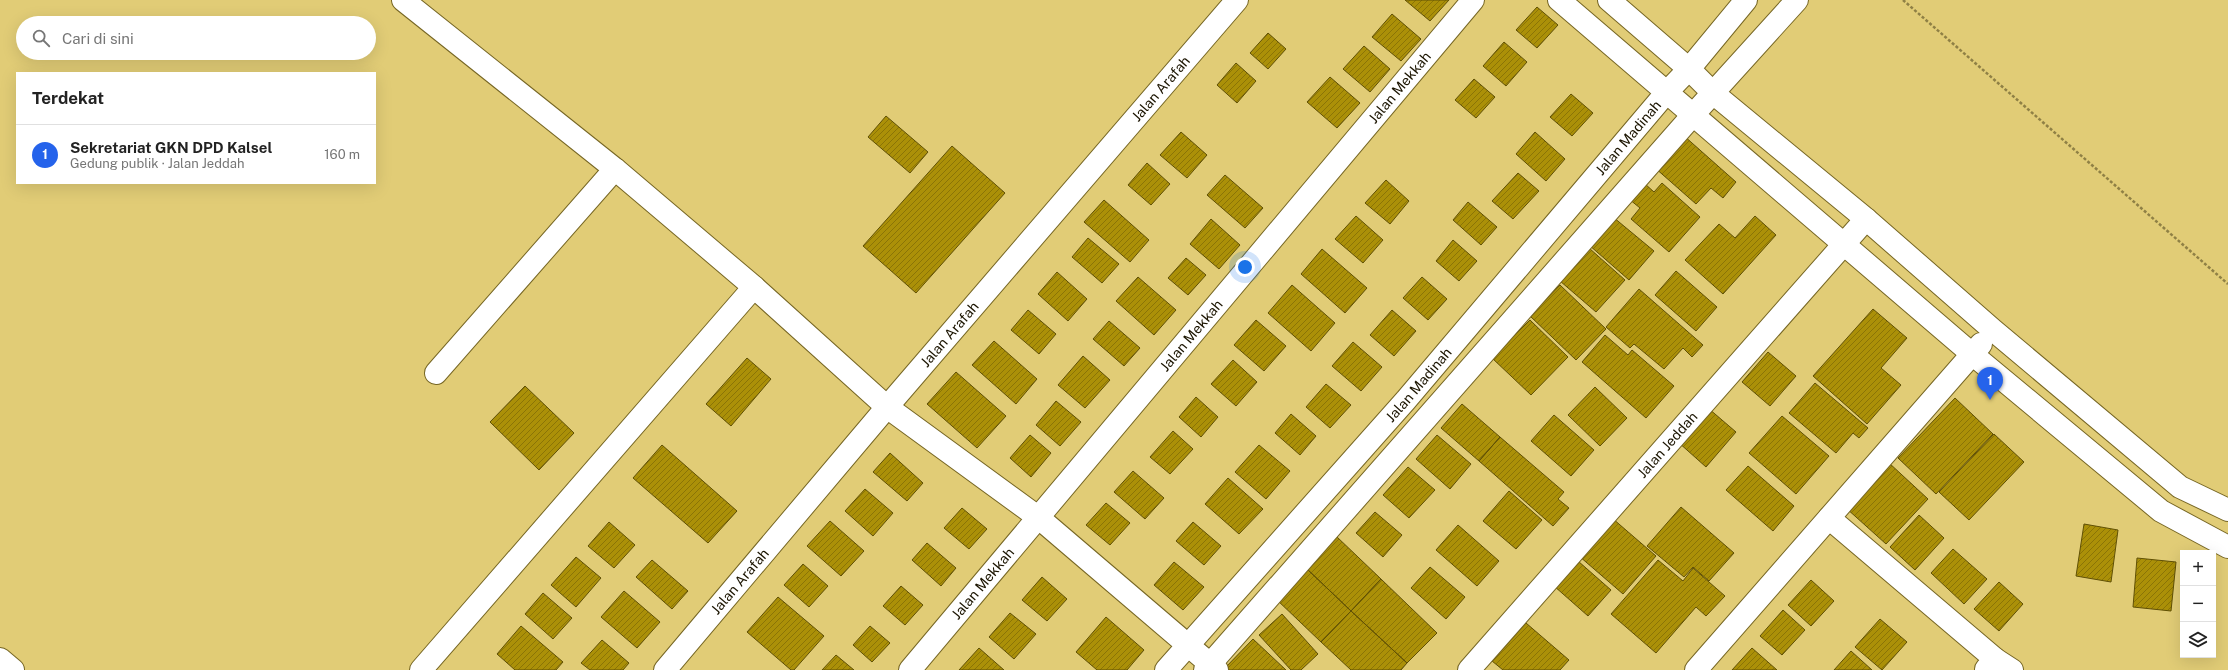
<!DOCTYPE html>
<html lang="id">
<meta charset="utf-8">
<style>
:root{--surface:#fff;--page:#f2f2f2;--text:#222;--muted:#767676;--line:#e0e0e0;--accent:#2563eb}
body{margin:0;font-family:"Public Sans",sans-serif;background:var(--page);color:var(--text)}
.controls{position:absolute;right:12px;bottom:12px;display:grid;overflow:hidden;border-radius:0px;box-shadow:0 4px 16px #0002}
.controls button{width:36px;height:36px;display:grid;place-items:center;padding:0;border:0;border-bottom:1px solid var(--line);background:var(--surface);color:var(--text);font:20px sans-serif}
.you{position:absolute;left:1245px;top:267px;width:14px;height:14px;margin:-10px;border:3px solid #fff;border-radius:50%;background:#1a73e8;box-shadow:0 0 0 6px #1a73e833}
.badge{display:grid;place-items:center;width:26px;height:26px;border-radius:50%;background:var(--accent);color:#fff;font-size:13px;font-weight:700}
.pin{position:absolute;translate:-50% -33px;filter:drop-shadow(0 1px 2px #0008)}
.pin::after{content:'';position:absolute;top:21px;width:14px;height:12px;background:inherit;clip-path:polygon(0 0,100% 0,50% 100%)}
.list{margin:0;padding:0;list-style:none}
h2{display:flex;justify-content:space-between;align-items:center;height:52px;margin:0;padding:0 16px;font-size:17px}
h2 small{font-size:13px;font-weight:400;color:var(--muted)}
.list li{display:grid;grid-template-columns:26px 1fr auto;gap:12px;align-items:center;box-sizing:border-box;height:60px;padding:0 16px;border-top:1px solid var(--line)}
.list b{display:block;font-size:15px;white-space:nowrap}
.list p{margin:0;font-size:13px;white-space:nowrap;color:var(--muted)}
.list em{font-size:13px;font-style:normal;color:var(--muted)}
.icon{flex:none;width:22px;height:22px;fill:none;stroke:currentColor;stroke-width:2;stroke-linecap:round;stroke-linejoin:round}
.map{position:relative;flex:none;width:2228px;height:670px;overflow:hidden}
.search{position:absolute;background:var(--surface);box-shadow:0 4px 16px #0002;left:16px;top:16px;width:360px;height:44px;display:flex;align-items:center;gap:10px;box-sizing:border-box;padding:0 14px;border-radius:22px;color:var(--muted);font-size:15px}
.panel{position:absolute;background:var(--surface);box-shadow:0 4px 16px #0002;left:16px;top:72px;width:360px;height:112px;border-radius:0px}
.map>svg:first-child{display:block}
.building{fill:url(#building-hatch);stroke:#605005}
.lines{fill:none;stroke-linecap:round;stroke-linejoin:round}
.minor-casing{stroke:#766624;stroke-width:24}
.path{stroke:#8f8045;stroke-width:2.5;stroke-dasharray:3 2;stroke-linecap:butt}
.minor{stroke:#fff;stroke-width:22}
.labels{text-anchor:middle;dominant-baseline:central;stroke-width:3;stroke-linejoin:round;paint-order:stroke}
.street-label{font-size:14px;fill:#1b1400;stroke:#f7edc4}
</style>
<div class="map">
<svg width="2228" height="670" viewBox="0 0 2228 670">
<defs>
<pattern id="building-hatch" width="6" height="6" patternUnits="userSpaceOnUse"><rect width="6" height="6" fill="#ab9008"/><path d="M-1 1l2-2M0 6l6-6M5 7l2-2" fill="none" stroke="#8a7406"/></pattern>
</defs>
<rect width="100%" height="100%" fill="#e1cc76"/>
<!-- building -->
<path class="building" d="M1405,0H1449L1430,21Z
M1537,7L1558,25L1537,48L1516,30Z
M1392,14L1421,39L1401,61L1372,37Z
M1268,33L1286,49L1268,69L1250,53Z
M1504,42L1527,62L1506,86L1483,66Z
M1364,46L1390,69L1370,92L1343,69Z
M1236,63L1256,81L1237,103L1217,85Z
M1330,77L1360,103L1337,128L1307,102Z
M1474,79L1495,97L1476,118L1455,100Z
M1571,94L1593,113L1572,136L1550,117Z
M886,116L928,152L910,173L868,137Z
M1181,132L1207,155L1187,178L1160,155Z
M1535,132L1565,159L1546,181L1516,154Z
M1683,135L1736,182L1723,198L1711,188L1696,204L1654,167Z
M952,146L1005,193L916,293L863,246Z
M1147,163L1170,184L1151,205L1128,185Z
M1518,173L1539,191L1513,219L1492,201Z
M1225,175L1263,208L1245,228L1207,195Z
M1386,180L1409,201L1390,224L1365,203Z
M1644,183L1654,192L1662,183L1700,217L1669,252L1631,219L1640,208L1629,199Z
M1104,200L1149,240L1130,262L1084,222Z
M1468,202L1497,227L1481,245L1453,220Z
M1356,216L1383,240L1363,263L1335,239Z
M1755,216L1776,235L1723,294L1685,260L1719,224L1735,238Z
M1613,217L1654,251L1629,280L1589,245Z
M1211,219L1240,245L1219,269L1190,244Z
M1088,238L1119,264L1102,283L1072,257Z
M1453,240L1477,261L1459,281L1436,261Z
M1589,248L1625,280L1596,312L1560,281Z
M1322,249L1367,288L1345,313L1301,274Z
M1186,258L1206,275L1188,295L1168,278Z
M1676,271L1717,307L1696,331L1655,295Z
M1057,272L1087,299L1068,321L1038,294Z
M1138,277L1176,310L1154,335L1116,301Z
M1422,277L1447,299L1428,320L1403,298Z
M1292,285L1335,323L1311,351L1268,313Z
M1560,285L1606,329L1576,360L1530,316Z
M1639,289L1703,345L1692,357L1683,348L1664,369L1634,344L1630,348L1606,327Z
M1873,309L1907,338L1881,368L1901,385L1867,424L1813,376Z
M1028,310L1056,334L1039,354L1011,330Z
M1392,310L1416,331L1394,356L1370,335Z
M1256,320L1286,346L1264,371L1234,345Z
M1530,320L1568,357L1531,395L1492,358Z
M1109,321L1140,348L1124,366L1093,339Z
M1605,335L1628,355L1632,350L1674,386L1646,418L1582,362Z
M994,341L1037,379L1016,404L972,365Z
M1353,342L1382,367L1361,391L1332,366Z
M1768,352L1796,376L1770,406L1742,382Z
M1083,356L1110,380L1085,408L1058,385Z
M747,358L771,379L731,426L706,404Z
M1233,360L1257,382L1236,406L1211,384Z
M956,372L1006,416L977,448L927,404Z
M1815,383L1868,428L1859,438L1853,433L1836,453L1789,413Z
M1326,384L1351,405L1330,428L1306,407Z
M525,386L574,433L539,470L490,422Z
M1595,387L1627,418L1600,446L1568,415Z
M1196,397L1218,417L1201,437L1179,417Z
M1955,398L1993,434L1936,494L1898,458Z
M1056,401L1081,422L1060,446L1036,425Z
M1462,404L1500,437L1479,461L1441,428Z
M1708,408L1736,432L1706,467L1678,442Z
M1291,414L1316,436L1300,455L1275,433Z
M1554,415L1594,450L1571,476L1531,441Z
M1782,416L1829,456L1796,494L1749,453Z
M1173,431L1193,449L1170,474L1150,457Z
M1994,434L2024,462L1969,520L1939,492Z
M1030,435L1051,453L1031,477L1010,458Z
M1437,435L1471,464L1450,489L1416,459Z
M1500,437L1564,492L1558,499L1569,508L1553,526L1479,461Z
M662,445L737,511L708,543L633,478Z
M1259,445L1290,471L1266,499L1235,472Z
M890,453L923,483L907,501L873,472Z
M1888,462L1928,499L1886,544L1846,508Z
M1748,466L1794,506L1773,531L1726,490Z
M1408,467L1435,490L1409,518L1383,495Z
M1133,471L1164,498L1145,519L1114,492Z
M1228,478L1263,509L1239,534L1205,504Z
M865,489L893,513L873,536L845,511Z
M1509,491L1542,520L1516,549L1483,521Z
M1106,503L1130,523L1110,545L1086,525Z
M1681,507L1734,553L1709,581L1693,567L1684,577L1647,546Z
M962,508L987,529L969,549L944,528Z
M1375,512L1402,535L1383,557L1356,533Z
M1919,515L1944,538L1915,570L1890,547Z
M1612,518L1656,556L1623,594L1579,556Z
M830,521L864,551L841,576L807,546Z
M609,522L635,545L614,568L588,546Z
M1193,522L1221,546L1204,565L1176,541Z
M2084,524L2118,530L2111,582L2076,576Z
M1458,525L1499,561L1477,586L1436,550Z
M1336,536L1381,579L1351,611L1306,568Z
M927,543L956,568L941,586L912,560Z
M1953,549L1987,579L1964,604L1931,573Z
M576,557L601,578L576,607L551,585Z
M2137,558L2176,562L2171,611L2133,607Z
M652,560L688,591L672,609L636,577Z
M1658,560L1683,581L1693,568L1725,596L1706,616L1696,607L1656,653L1611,614Z
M1578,561L1611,590L1588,616L1554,586Z
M1174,562L1204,587L1183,610L1154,585Z
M803,564L828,586L809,607L784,585Z
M1430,567L1465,597L1446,619L1411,588Z
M1306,568L1351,611L1321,642L1276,599Z
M1042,577L1067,599L1047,621L1022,600Z
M1381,579L1437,633L1407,663L1351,611Z
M1811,580L1834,601L1811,626L1788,605Z
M1999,582L2023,604L1999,631L1974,609Z
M901,586L923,605L905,625L883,606Z
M624,591L660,622L637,648L601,617Z
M543,593L572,618L553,639L525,614Z
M778,597L824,636L794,670H791L747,632Z
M1783,610L1805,630L1782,655L1760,636Z
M1351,611L1407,663L1401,670H1351L1321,642Z
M1010,613L1036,634L1014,659L989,637Z
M1282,614L1318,654L1301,670H1291L1259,635Z
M1106,617L1144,650L1127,670H1097L1076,652Z
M1880,619L1907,642L1882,670L1855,647Z
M1526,623L1569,660L1560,670H1503L1492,661Z
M521,626L563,662L556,670H515L497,654Z
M870,626L890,643L872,662L853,645Z
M1253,639L1286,670H1223Z
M602,640L629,663L623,670H590L581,663Z
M979,648L1004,670H959Z
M1752,648L1777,670H1732Z
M1851,651L1872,670H1834Z
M836,655L854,670H822Z"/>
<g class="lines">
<defs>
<g id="minor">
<path d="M403,0L615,169L754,287L887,407L1039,518L1217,670"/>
<path d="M1559,0L1972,354L2161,511L2228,547"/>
<path d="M1609,0L1689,69L1713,93L1866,219L1993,330L2180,487L2228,510"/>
<path d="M436,373L615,169"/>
<path d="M1829,518L1995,659"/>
<path d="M0,659L13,670"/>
<path d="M1986,669L1995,659L2012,670"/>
<path d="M421,670L754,287"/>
<path id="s1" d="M665,670L887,407L1237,0"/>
<path id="s2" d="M910,670L1473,0"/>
<path id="s3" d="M1166,670L1406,400L1666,93L1689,69L1746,0"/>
<path d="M1205,670L1692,116L1797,0"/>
<path id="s4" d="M1469,670L1866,219"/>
<path d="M1696,670L1981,344"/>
</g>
</defs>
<!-- minor casing -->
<use href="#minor" class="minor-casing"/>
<!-- path -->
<path class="path" d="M1903,0L2228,284"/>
<!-- minor -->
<use href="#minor" class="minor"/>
</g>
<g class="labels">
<!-- street labels -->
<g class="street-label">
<text stroke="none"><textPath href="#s2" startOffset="761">Jalan Mekkah</textPath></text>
<text stroke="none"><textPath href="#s1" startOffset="764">Jalan Arafah</textPath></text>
<text stroke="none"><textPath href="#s3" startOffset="705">Jalan Madinah</textPath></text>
<text stroke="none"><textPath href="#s1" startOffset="440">Jalan Arafah</textPath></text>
<text stroke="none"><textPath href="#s2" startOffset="437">Jalan Mekkah</textPath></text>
<text stroke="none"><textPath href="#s3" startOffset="381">Jalan Madinah</textPath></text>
<text stroke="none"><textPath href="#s4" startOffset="300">Jalan Jeddah</textPath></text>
<text stroke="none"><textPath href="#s1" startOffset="116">Jalan Arafah</textPath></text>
<text stroke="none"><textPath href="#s2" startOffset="113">Jalan Mekkah</textPath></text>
</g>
</g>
</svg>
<div class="controls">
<button>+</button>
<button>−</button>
<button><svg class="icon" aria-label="layers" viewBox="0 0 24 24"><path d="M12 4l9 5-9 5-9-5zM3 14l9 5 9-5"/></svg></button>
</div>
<div class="you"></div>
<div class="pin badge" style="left:1990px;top:400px">1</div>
<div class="search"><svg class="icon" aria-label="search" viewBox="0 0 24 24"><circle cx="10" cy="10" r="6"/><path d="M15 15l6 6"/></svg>Cari di sini</div>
<section class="panel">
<h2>Terdekat<small></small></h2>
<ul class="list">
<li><span class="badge">1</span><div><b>Sekretariat GKN DPD Kalsel</b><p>Gedung publik · Jalan Jeddah</p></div><em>160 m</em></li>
</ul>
</section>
</div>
